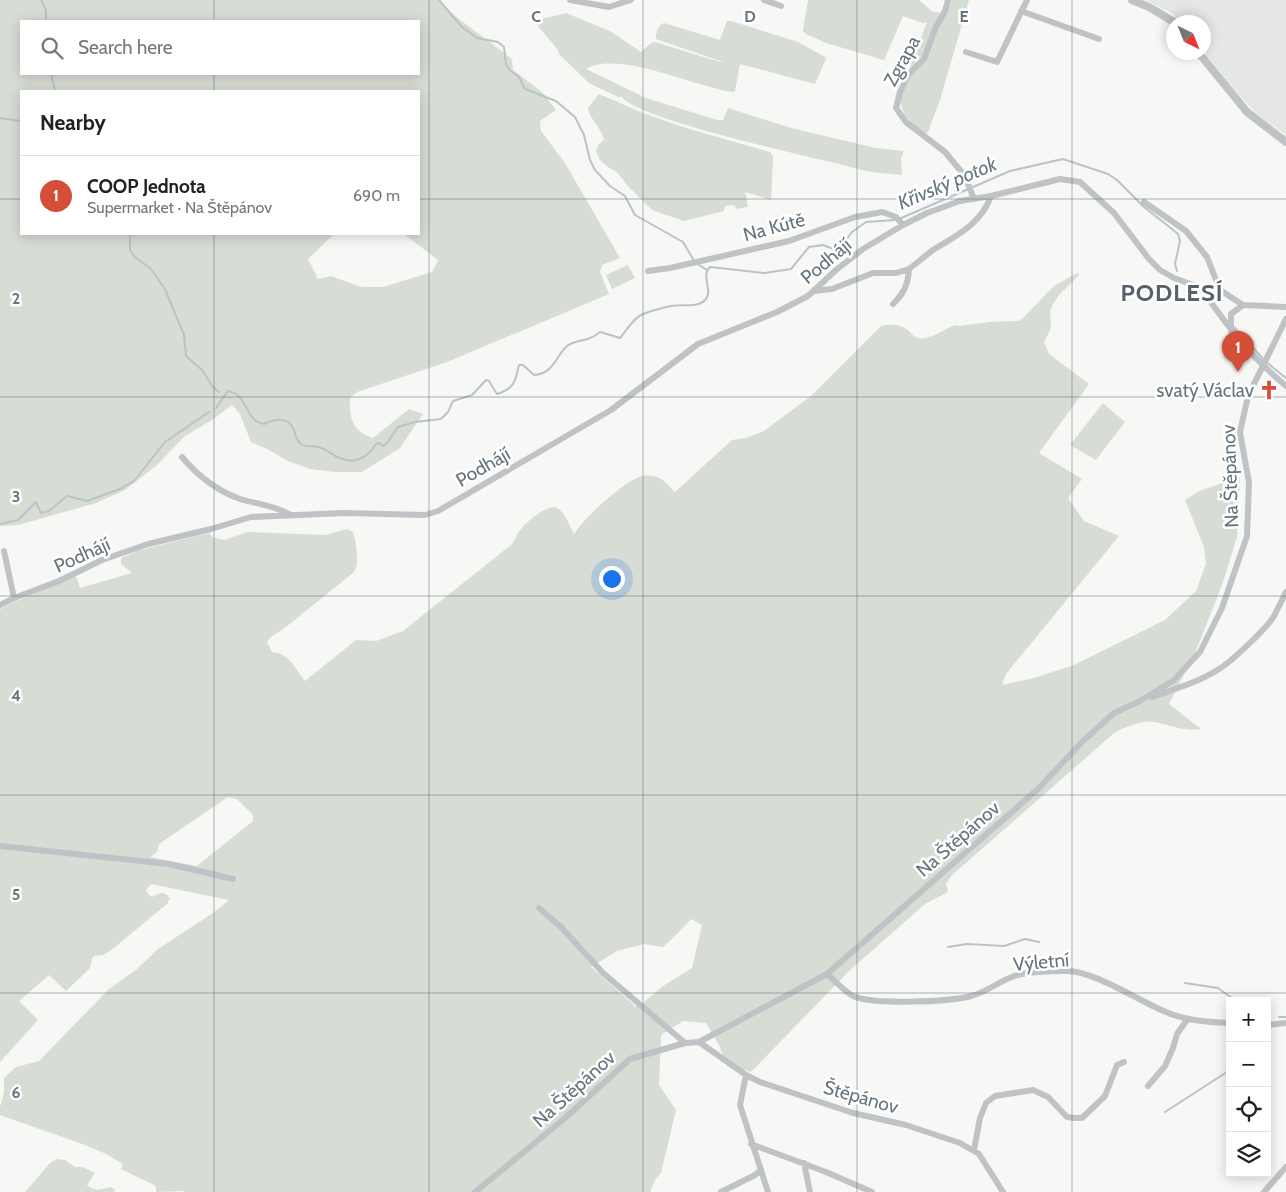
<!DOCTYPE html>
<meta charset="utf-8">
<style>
:root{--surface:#fff;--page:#f2f2f2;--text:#222;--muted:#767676;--line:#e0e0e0;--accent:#d54e37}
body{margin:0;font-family:Cabin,sans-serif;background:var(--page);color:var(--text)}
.controls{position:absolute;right:15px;bottom:15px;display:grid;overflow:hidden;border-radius:0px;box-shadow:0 2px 12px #0003}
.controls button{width:45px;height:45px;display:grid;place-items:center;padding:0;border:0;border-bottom:1px solid var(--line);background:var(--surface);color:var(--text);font:25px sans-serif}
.compass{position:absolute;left:1166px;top:15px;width:45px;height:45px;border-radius:50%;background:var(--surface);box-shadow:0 2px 12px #0003;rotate:137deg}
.you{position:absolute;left:611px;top:578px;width:18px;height:18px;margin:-12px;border:4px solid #fff;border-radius:50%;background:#1a73e8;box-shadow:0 0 0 8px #1a73e833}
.badge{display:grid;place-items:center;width:32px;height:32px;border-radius:50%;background:var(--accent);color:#fff;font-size:16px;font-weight:700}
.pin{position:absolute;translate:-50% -41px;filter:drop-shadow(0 1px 2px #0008)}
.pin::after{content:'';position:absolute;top:26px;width:18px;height:15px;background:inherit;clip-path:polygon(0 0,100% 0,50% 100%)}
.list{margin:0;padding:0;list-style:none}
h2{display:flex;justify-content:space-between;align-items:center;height:65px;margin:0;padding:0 20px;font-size:21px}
h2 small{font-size:16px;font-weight:400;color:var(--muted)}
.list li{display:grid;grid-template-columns:32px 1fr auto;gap:15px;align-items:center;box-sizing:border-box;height:80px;padding:0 20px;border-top:1px solid var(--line)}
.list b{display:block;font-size:19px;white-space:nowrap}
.list p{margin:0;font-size:16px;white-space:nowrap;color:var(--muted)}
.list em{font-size:16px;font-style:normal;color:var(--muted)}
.icon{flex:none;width:28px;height:28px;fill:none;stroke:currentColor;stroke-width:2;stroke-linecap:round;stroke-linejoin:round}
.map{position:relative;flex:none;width:1286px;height:1192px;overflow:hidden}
.search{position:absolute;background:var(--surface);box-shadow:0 2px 12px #0003;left:20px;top:20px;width:400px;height:55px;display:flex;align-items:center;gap:12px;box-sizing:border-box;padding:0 18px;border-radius:0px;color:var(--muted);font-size:19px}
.panel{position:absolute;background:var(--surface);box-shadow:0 2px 12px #0003;left:20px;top:90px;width:400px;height:145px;border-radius:0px}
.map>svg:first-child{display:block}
.built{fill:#e5e7e5}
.green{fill:#d7dcd4;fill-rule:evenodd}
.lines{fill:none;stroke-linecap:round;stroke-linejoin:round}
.stream{stroke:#b8c4c8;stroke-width:2}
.minor{stroke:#bfc3c6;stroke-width:6}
.tertiary{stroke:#bfc3c6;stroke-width:8}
.grid{fill:none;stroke:#65757d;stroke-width:1;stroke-opacity:0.55}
.labels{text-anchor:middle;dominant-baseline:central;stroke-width:5;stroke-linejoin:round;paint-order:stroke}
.street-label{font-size:19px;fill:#65757d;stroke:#fff}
.poi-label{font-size:19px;fill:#65757d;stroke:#fff;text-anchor:end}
.water-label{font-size:20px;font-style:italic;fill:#647a7f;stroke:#fff}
.district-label{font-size:24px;font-weight:bold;letter-spacing:1px;fill:#566269;stroke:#fff}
.grid-label{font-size:16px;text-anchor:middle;font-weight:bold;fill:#65757d;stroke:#fff;stroke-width:5;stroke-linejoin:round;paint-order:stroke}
</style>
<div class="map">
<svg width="1286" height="1192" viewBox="0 0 1286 1192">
<rect width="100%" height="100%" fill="#f7f7f5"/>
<!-- built -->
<path class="built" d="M1146,0H1286V135L1259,116L1239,95L1204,52V22H1180L1173,14Z"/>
<!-- green -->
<path class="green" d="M0,0H438L455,16L512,59L513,70L542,92L556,110L540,121L541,131L565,163L620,258L602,265L600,272L609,294L447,362L357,392L350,398C349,417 352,432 373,438L409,409L423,414L400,448L362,472H335L310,469L288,461L267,449L251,442L240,414L232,405L215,418L185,436L156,466L125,490L96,503L18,525L0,526ZM21,21H419V74H21ZM21,91H419V234H404L438,260L432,272L383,287H361L331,276L318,279L308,259L334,234H21Z
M808,0H919L933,12L947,13L951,0H969L940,100L928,132L926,134C910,123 897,112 901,91L927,22L923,23L903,16L884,60L826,43L806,34L803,31Z
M566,13L610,31L641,52L650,44L655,42L720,62H723L656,39C655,34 658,25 664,23L720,40L727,21H731L798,42L825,57L826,59L815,84L740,64L735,91L732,92C695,87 619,50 586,69L646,98L717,120H723L728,108L791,128L876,148L904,151L901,159L902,175C892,174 881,173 871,172C856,169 841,164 826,161C794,153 636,118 622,97H618L589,83L559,54L558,50L536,24L538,20Z
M599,94L643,113L686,128L770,152L773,156V160L771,200L745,192L748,206L747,207L737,209L734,205L725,206L724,211L684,221L652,210L627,185L617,172L608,167L600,160L596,151L598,145L604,140C601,126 589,119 588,108Z
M628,265L635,278L612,289L606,275Z
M1077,273L1079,274L1078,276L1059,295L1053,304L1050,311L1051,328L1044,342L1049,354L1089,384L1039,453L1082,479L1068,498L1084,521L1119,536L1006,674L1002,685L1034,678L1074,665L1165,620L1196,591L1206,564L1204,547L1185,500L1199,491L1240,477L1237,537L1222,585L1196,651L1169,704L1201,729C1186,732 1173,726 1159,723C1143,719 1128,726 1114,733L951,876L946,884L948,892L925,904L849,971L751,1072L726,1064L719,1045L706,1023L683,1021L661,1035L659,1085L676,1110L661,1173L655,1180L650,1192H186L183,1191L156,1192V1186L121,1169L123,1164L106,1154L85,1145L0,1115V1107L4,1092V1078L16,1067L39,1061L109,989L137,969L158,949L213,913L229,900L151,884L146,890L148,894L152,897L161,893L166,894L170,899L167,904L110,951L103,955L95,956L92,958L90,968L66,991L49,975L19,1001L38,1020L0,1062V609L14,602L76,576L80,588L132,573L121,564V558L140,550L209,533L212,537L224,540L248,532L326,535L347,529L353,532C356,542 360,564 354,572L286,627L271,637L267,642L272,652C291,654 294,668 305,681L356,640L376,641L403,631L511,545C516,540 516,534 521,529C526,522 549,503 557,508C566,513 569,526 574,534C584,518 624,481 642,476C646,475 653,476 657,477C664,479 670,488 675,492L732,440L746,438L764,431L811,396L881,326C891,324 899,324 908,330C911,333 913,336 917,338C930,341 944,329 955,325L959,326L990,322L1018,321L1022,319L1054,286ZM228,797L237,799L253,815V821L197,866L150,857L157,852L159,844ZM691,919L702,925L692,968L663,986L644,1002L634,1007V1005L591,967L617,951L644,944L663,947L678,933Z
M1103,403L1125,422L1096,460L1070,445Z
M57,1159L65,1160L75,1167H82L95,1173L87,1185C94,1192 102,1189 111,1187L115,1190L114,1192H25L50,1163Z"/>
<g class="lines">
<!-- stream -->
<path class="stream" d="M41,0L46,10V21
M439,0L462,27L477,38L498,42L504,47L506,65L510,70L519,77L525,89L556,101L575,117L584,135L590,160L595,170L610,186L625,196L635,215L683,242L693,259
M51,74L55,91
M0,118L21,121
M899,219L1010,171L1063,159L1108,174L1117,180L1144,207L1172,229L1178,234L1180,241L1175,264L1177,271
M130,234V250L135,257L151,269L165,289L184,335L186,356L202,370L213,387L219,392
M699,265L707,270
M1234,327L1266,362L1286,378
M216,408L228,391C245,394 245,412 256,421C259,423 262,423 264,424C275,419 288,416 294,430C296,436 295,439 301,444C307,448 313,445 319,447C327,449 333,456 340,458C355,465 368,457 376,444L379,443L383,446L387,443L398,427L415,422L441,419L448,412L453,401L472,395L486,380L489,381L497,394C515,388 515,382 519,365H523L534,375C552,374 555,359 565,348C572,340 582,342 590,338C594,337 597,334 600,332L620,338C626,331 633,319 641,315C649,311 662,308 671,306C681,304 698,308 705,300C714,291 700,276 710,267L765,273L791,269L809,247L823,245L836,250L840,248L852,232L866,222L895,220
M0,524L18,520L36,502L41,513L49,511L67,496L87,501L120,489L134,481L165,442L209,412
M948,947L967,944L1004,946L1025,939L1039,942
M1185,983L1218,988L1236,1001
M1279,1017H1286
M1267,1034L1270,1031
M1165,1112L1230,1070"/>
<!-- minor -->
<path class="minor" d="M570,0L609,7L631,0
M764,0L781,6
M948,0L945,11L935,29L924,59L908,75L900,92L896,108L906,122L945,152L965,176L974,199
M1021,11L1099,39
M966,52L997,62L1027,0
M1144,202L1186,231L1207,257L1220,290
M648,271L670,268L789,241L855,217L882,212L896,217L903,225
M1201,288C1227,326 1250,356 1286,386
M814,291L832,289L873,273H896L909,269
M893,304C904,293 908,285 909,269C917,263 925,256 933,250C956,236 982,223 991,196
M1243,305L1286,307
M1231,331V314L1243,305
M182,457C197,475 218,491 240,499C256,504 273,505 289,514
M4,551L14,598
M0,605L14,598L59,581L102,560L148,544L211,529L251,517L345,513L425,515L438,511L611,410L698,344L777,312L808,296L836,270L863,249L903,225L927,213L960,201L991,196L1060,179L1080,182L1114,213L1149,259L1160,270L1174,278L1201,288L1220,290L1243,305
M1152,697C1175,689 1199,682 1219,669C1231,662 1267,628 1274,616C1278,608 1282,600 1286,592
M0,846L169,864L233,879
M539,908L561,927L603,973L685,1043
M827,974C835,981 844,991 853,996C872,1005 949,1002 971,996C985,993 998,982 1012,977C1023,972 1052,971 1065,971C1091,969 1141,1002 1166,1012C1187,1021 1208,1022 1230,1023
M1267,1025L1286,1023
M699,1042L746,1075L760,1082L853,1113L906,1125L960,1143L979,1154L1003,1192
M746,1075L740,1105L768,1192
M1148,1086L1165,1066L1173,1048L1177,1034L1187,1020
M751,1144L826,1172L872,1192
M974,1150L980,1118L986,1103L995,1096L1033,1090L1048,1097L1067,1117L1074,1118H1082L1105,1096L1117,1065L1124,1062
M804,1163L810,1192
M475,1192L564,1119L630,1059L685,1043L699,1042L827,974L1039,788L1083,741L1114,713L1140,701L1174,680L1200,652L1222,608L1247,536L1249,483L1240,432L1248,396L1286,319
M721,1192L755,1175L761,1170
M1264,1192L1286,1167"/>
<!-- tertiary -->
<path class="tertiary" d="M1132,0L1149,7L1174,22
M1198,52L1247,112L1286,142"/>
</g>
<!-- grid -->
<path class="grid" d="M214,0V21M429,0V1192M643,0V1192M857,0V1192M1072,0V1192M214,74V91M0,199H21M419,199H1286M214,234V1192M0,397H1286M0,596H1286M0,795H1286M0,993H1286"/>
<!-- icons -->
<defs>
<symbol id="church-bare" viewBox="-9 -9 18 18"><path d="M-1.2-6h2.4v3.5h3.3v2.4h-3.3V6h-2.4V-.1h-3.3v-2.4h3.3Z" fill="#d54e37" stroke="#fff" stroke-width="2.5" paint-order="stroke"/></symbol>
</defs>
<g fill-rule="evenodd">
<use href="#church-bare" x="1255" y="376" width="28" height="28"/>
</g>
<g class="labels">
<!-- street labels -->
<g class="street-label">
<text transform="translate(902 61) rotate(-61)">Zgrapa</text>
<text transform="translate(774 227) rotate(-15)">Na Kútě</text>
<text transform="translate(826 261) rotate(-40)">Podhájí</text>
<text transform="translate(483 467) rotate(-30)">Podhájí</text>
<text transform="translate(1230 476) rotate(-92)">Na Štěpánov</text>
<text transform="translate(82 555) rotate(-24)">Podhájí</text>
<text transform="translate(958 839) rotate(-41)">Na Štěpánov</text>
<text transform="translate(1041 962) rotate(-5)">Výletní</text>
<text transform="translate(574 1089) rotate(-42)">Na Štěpánov</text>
<text transform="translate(861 1097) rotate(16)">Štěpánov</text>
</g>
<!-- poi labels -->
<g class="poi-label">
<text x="1254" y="390">svatý Václav</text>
</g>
<!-- water labels -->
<g class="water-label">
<text transform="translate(947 183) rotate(-23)">Křivský potok</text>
</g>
<!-- district labels -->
<g class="district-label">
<text x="1172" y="292">PODLESÍ</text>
</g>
</g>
<g class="grid-label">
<text x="536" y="22">C</text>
<text x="750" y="22">D</text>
<text x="964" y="22">E</text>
<text x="16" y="304">2</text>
<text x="16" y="502">3</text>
<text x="16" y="701">4</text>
<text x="16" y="900">5</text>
<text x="16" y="1098">6</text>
</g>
</svg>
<div class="controls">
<button>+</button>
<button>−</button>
<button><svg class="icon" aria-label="locate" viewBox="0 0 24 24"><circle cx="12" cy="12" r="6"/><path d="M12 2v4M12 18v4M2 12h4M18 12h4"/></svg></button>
<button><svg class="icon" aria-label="layers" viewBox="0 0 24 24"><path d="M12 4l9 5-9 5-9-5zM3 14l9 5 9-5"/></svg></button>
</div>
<svg class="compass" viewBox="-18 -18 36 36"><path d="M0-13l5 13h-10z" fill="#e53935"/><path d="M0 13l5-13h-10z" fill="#767676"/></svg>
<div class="you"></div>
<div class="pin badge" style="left:1238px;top:372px">1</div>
<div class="search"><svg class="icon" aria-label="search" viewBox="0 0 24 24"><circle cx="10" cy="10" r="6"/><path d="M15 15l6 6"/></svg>Search here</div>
<section class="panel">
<h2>Nearby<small></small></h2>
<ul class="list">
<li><span class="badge">1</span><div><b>COOP Jednota</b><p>Supermarket · Na Štěpánov</p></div><em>690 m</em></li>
</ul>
</section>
</div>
